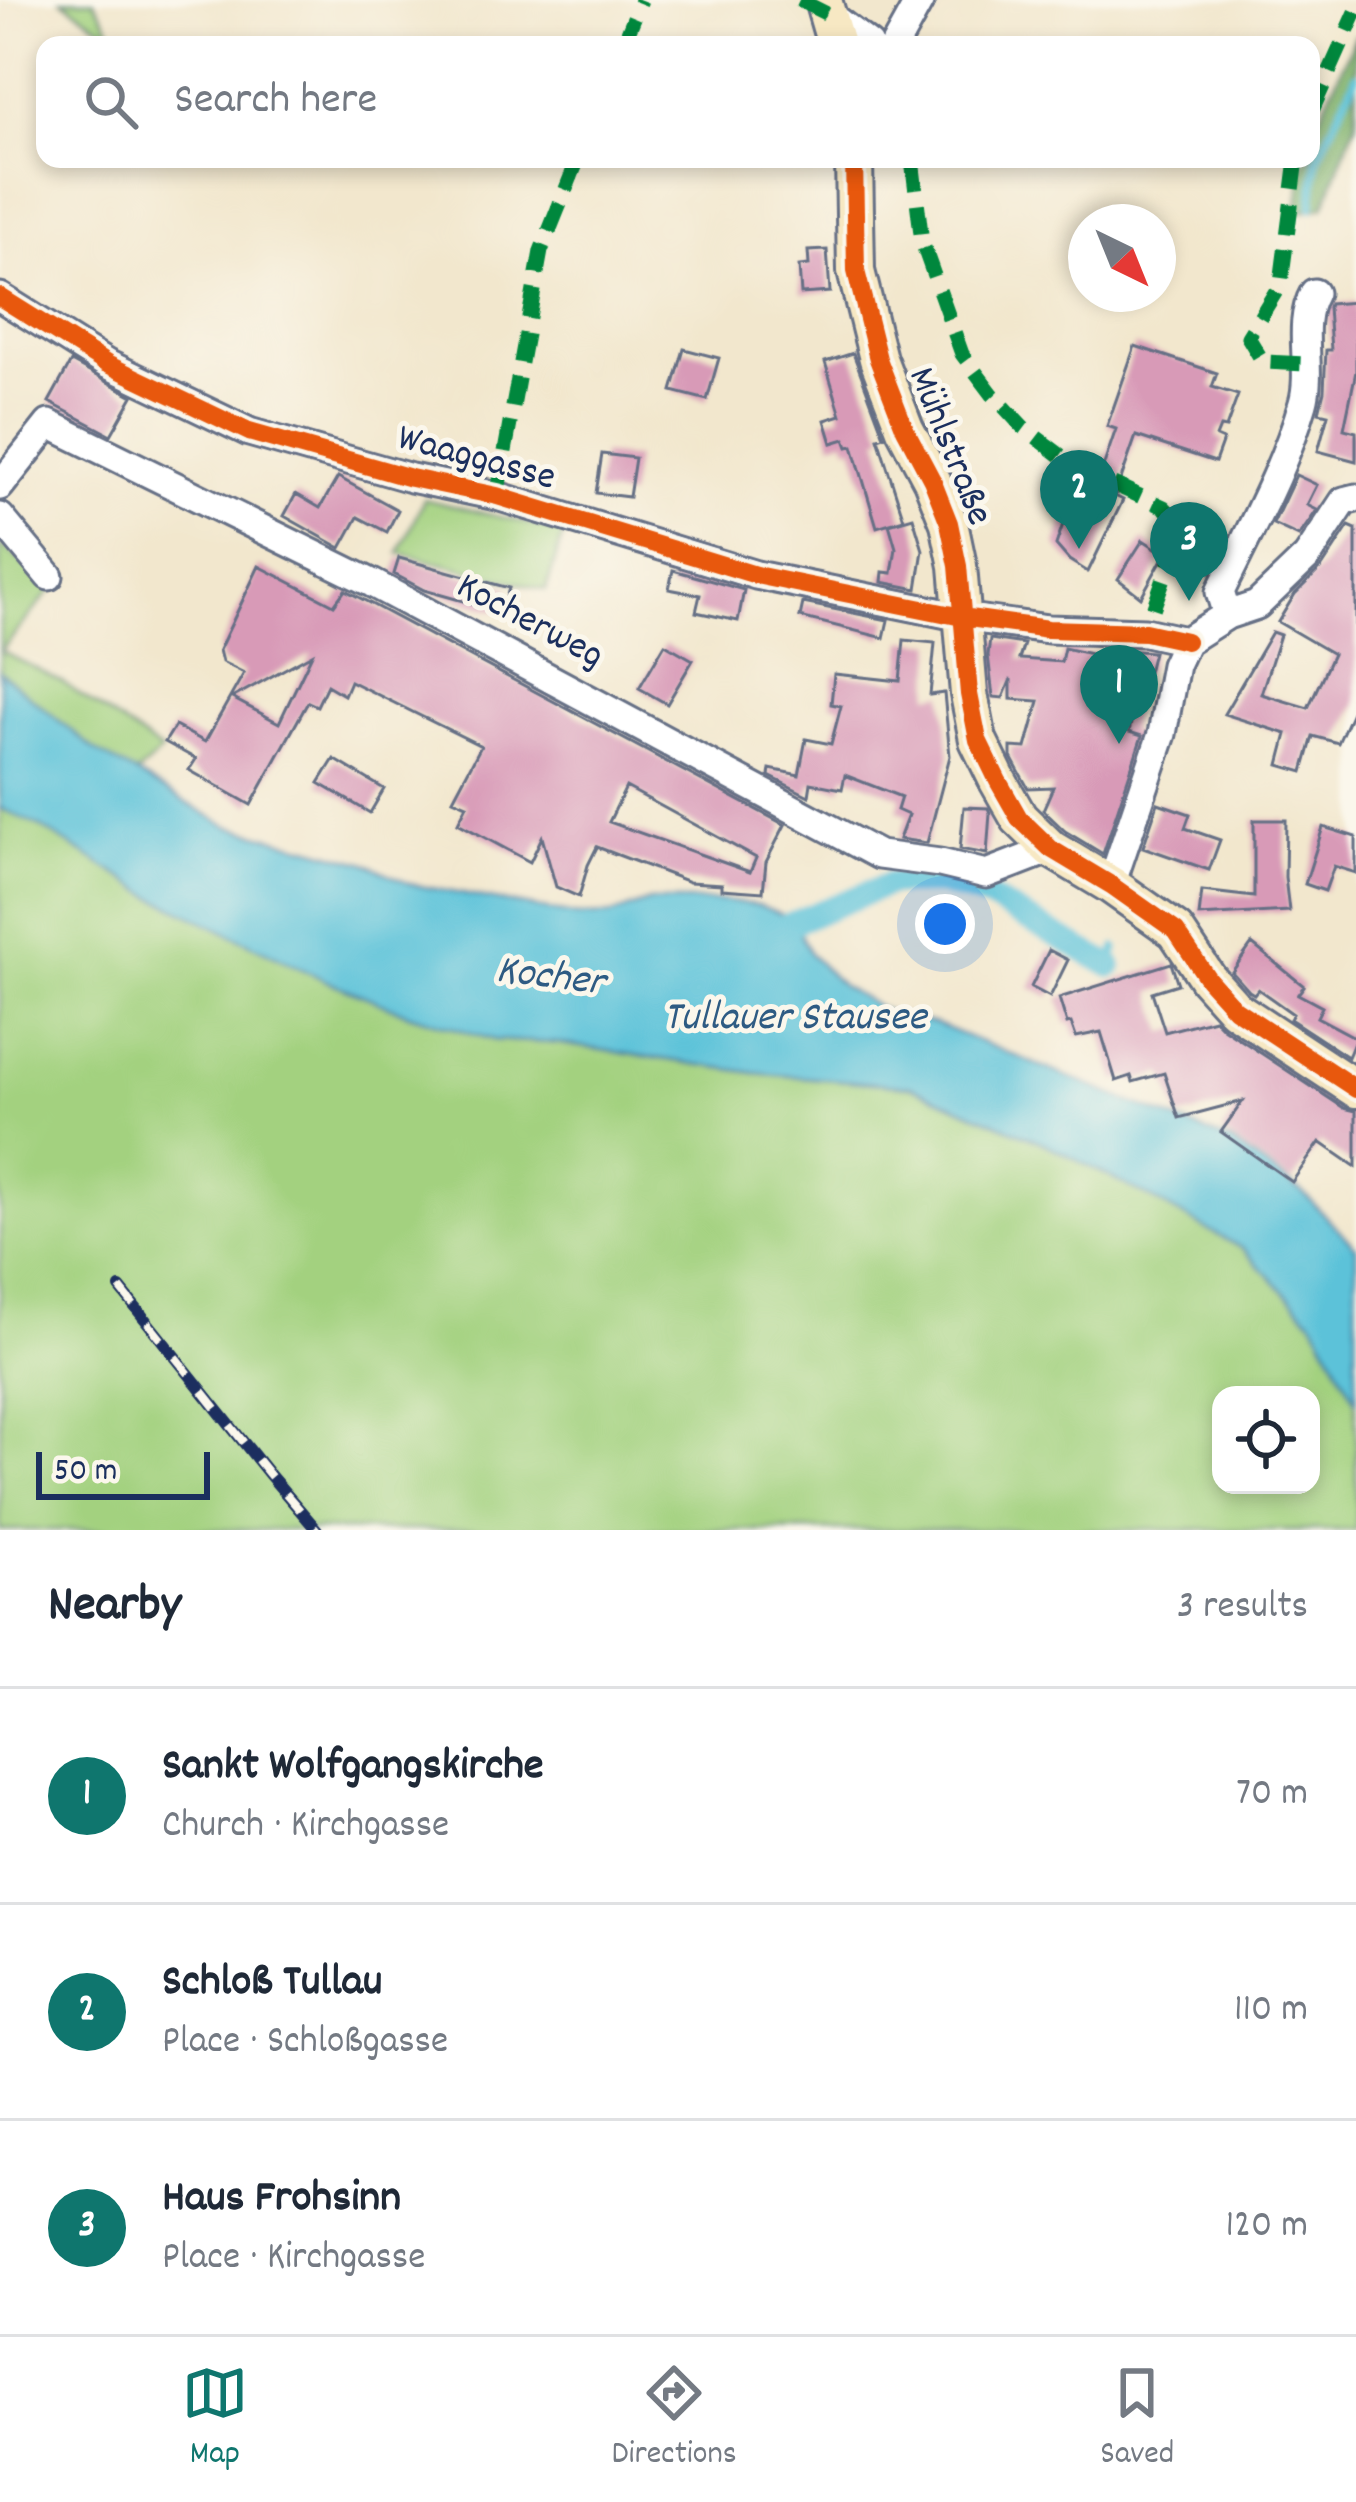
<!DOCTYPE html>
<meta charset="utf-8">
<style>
:root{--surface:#fff;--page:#f6f6f7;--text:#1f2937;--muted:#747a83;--line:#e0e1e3;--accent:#0f766e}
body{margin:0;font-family:Dekko,sans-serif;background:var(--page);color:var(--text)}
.controls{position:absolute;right:36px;bottom:36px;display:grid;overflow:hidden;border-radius:24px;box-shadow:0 6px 18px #0003}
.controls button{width:108px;height:108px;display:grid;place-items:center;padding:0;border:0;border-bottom:3px solid var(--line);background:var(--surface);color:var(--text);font:60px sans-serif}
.compass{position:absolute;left:1068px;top:204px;width:108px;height:108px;border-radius:50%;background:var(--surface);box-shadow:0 6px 18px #0003;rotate:137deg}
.scale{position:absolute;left:36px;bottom:30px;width:174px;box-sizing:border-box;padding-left:12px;border:6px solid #1b2f5e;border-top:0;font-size:33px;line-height:42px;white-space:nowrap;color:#1b2f5e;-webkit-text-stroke:9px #fbf7ec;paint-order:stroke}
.you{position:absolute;left:945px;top:924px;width:42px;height:42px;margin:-30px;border:9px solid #fff;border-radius:50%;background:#1a73e8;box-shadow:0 0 0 18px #1a73e833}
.badge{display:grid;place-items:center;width:78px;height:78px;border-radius:50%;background:var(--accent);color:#fff;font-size:39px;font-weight:700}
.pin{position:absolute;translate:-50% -99px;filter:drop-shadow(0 3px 6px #0008)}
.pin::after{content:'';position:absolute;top:63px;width:42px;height:36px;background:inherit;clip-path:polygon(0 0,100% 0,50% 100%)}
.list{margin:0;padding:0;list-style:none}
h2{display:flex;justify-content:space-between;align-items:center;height:156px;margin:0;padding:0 48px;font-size:51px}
h2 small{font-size:39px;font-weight:400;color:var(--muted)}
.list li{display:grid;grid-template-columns:78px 1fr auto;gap:36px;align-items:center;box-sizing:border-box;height:216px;padding:0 48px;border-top:3px solid var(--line)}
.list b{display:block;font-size:45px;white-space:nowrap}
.list p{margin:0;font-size:39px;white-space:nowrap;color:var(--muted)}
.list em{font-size:39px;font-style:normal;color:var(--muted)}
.icon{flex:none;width:66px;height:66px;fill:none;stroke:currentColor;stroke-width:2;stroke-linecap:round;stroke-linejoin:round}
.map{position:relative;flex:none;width:1356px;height:1530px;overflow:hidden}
.search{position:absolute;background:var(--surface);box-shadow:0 6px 18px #0003;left:36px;right:36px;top:36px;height:132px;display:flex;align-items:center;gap:30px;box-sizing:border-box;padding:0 42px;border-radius:24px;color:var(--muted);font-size:45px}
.sheet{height:804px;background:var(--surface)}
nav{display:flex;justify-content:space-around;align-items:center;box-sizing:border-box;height:168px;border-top:3px solid var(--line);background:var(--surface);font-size:33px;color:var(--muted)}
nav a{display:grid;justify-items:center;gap:6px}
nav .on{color:var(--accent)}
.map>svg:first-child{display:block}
.green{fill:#a3d17f;stroke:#5f806e;stroke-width:3;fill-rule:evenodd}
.forest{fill:#82b36e;stroke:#4e7166;stroke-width:3}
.water{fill:#5cc2d9;stroke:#3c789c;stroke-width:3}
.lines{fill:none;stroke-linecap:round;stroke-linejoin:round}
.stream{stroke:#5cc2d9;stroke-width:8}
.canal{stroke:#5cc2d9;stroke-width:24}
.building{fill:#d89ab7;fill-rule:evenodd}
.street-casing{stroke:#666f85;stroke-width:33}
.secondary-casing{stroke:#666f85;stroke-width:42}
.street{stroke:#fff;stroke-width:27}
.secondary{stroke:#f7e8c3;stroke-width:36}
.rail-casing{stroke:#1b2f5e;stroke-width:12}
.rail{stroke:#fbf7ec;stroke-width:8;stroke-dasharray:22;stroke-linecap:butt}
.quiet{stroke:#00873e;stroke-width:15;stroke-dasharray:30 15;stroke-linecap:butt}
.cycleway-casing{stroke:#fbf7ec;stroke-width:26}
.cycleway{stroke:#e8590c;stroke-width:18}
.labels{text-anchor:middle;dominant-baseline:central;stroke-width:10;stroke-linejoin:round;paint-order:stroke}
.street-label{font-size:39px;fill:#1b2f5e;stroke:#fbf7ec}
.water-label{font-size:42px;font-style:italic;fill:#2e5b83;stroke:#fbf7ec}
</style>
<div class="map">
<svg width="1356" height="1530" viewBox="0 0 1356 1530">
<rect width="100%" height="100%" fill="#fbf7ec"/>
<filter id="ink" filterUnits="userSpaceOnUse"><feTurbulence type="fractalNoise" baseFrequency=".00833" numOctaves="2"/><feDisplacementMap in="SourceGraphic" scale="24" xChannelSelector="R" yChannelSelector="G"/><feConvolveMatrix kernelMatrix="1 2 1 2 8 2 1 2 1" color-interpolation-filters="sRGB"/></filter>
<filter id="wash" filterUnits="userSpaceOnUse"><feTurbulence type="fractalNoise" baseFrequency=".004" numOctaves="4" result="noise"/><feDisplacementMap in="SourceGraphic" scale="48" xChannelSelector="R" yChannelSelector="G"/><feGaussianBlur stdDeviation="2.7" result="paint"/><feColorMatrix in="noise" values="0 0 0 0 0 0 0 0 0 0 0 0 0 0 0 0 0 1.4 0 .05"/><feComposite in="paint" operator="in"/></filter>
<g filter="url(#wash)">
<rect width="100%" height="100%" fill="#f2e7cd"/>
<!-- green -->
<path class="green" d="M62,0H94L115,37Z
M424,499L564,532L546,590L399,553Z
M0,544L53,588L1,651L62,682L161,751L135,776L95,751L0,672Z
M0,785L106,867L152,896L329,982L409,1014L494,1040L556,1043L755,1073L910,1086L1044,1143L1143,1194L1243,1249L1314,1322L1356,1401V1530H0ZM1221,1395H1311V1485H1221Z"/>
<!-- forest -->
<path class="forest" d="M1356,35V122L1324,207L1297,212L1304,159H1311V136Z"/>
<!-- water -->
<path class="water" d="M0,672L96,751L228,826L364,862L410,884L579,916L612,915L649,901H722L759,905L786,916L797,928L810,954L842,986L886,1011L936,1024L1231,1142L1303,1193L1356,1247V1401L1314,1322L1243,1249L1143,1194L1044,1143L910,1086L755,1073L556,1043L494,1040L409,1014L329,982L152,896L39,826L0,808Z"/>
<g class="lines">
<!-- stream -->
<path class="stream" d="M1312,208L1317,159L1356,76
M1111,966L1116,948"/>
<!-- canal -->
<path class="canal" d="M765,934L889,884L939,883L989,898L1111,966"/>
</g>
<g id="blocks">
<!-- building -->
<path class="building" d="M827,250L830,292L801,294L799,266L809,265L808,251Z
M1356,302V371L1344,429L1356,432V461L1318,451L1328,414L1319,412L1324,391L1326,350H1331L1328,307L1329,304Z
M1135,346L1217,373L1212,387L1238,395L1226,428L1220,427L1216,437L1223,440L1215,462L1136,436L1115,496L1123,500L1088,572L1069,560L1056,545L1071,500L1075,494L1095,491L1116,429L1107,426Z
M684,349L719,358L707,400L672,391Z
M853,353L884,436L878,438L904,519L877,527L853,446L848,447L845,439L832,443L825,420L841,415L825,362Z
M71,362L133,396L111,435L49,402Z
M602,454L635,458L629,497L596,493Z
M1296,475L1317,485L1307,505L1317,510L1299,536L1273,524Z
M338,477L398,510L387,532L358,517L341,548L284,516L296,494L320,508Z
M913,517L923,550L917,589L882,582L883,572L892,573L896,548L889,524Z
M1349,526L1356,529V703L1338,743L1313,736L1303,772L1279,765L1287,734L1224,714L1272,632L1280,635L1261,694L1308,708L1333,654L1278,622L1295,594L1322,567Z
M1143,540L1165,554L1141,597L1118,579Z
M399,558L509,588L502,612L424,590L394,574Z
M259,566L334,605L345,590L785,825L766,862L763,892L722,889V884L689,882L597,847L588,865L579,897L556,887L542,837L530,862L458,823L467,805L453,799L481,746L350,681L344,695L327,685L317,706L308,702L251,805L189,770L196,759L165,742L175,726L205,742L244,673L222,662L219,650ZM312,654L279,723L232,698ZM626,787L756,858L750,872L609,822Z
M673,570L744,590L738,621L696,612L700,595L669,589Z
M803,603L888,620L884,638L800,617Z
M990,639L1024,644L1019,659L1061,662L1064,648L1108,658L1110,649L1153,652L1148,672L1143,671L1129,732L1142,736L1103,854L1065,831L1043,810L1053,787L1028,788L1018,770L1011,757V747L1026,748L1039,701L1011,699V679L1003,698L993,697L988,655Z
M904,640L935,643L930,695L944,693L950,756L927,843L899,839L908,815L897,810L901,797L845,775L842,789L811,783L809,796L769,776L770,769L799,775L806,739L831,744L841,706L831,704L834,674L900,681Z
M665,644L693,660L667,704L639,688Z
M334,759L384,789L370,813L319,783Z
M1158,803L1190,814L1185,828L1220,840L1209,870L1143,847Z
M964,807L988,808L990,813L987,854L960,849Z
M1254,820H1286L1285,877L1289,911L1199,916L1202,891L1254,897Z
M1323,827L1356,837V873L1334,866L1325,891L1305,884Z
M1252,944L1304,986L1298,994L1322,1007L1317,1017L1356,1038L1348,1057L1290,1019L1293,1014L1258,989L1254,994L1249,991L1232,972Z
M1049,950L1068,960L1050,997L1031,987Z
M1171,963L1178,984L1152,992L1165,1032L1214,1019L1223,1028L1344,1108L1356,1111V1167L1320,1142L1292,1182L1221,1132L1243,1101L1179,1118L1164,1073L1133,1082L1131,1076L1116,1081L1101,1032L1076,1037L1071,1023L1067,1024L1059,998Z"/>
</g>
</g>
<g filter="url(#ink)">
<use href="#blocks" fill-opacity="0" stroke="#666f85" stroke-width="3"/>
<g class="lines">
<defs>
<path id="street" d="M829,15L869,45
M895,45L920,0
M0,297L107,364L249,432L411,478L497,496L756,575L962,617L1048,629L1145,632L1186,641
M0,486L49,424L372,583L879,855L940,863L986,874L1051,849
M0,517L49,576
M1227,615L1220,592C1249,531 1284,469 1303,403C1313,368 1296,325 1314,293
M1111,885L1162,734L1175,665L1186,641L1227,615L1257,605L1307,557L1344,501L1356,498"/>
<path id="secondary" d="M823,0L836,45
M854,159L856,271L878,359L905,429L932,480L949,523L958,566L969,694L978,740L998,781L1019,818L1051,849L1111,885L1176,931L1208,979L1235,1009L1356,1089"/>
</defs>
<!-- street casing -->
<use href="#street" class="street-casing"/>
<!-- secondary casing -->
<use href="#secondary" class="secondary-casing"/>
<!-- street -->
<use href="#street" class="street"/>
<!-- secondary -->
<use href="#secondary" class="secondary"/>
<defs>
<path id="rail" d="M120,1288L269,1474L317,1530"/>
</defs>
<!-- rail casing -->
<use href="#rail" class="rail-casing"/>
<!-- rail -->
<use href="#rail" class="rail"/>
<!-- quiet -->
<path class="quiet" d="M799,0L829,15
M623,45L641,0
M1311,113L1356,12
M912,159L922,242L962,354L993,395L1023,427L1076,467L1164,507L1176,520L1171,558L1145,632
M1297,159L1281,283L1248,337L1263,362L1308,364
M497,496L541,251L578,159"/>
<defs>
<path id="cycleway" d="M854,159L856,271L878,359L905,429L932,480L949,523L958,566L969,694L978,740L998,781L1019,818L1051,849L1111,885L1176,931L1208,979L1235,1009L1356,1089
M0,297L107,364L249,432L411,478L497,496L756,575L962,617L1048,629L1145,632L1186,641"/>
</defs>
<!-- cycleway casing -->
<use href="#cycleway" class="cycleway-casing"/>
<!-- cycleway -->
<use href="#cycleway" class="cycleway"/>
</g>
</g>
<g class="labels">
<!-- street labels -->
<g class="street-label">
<text transform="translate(948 447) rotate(68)">Mühlstraße</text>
<text transform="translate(476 460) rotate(15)">Waaggasse</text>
<text transform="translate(529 623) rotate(28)">Kocherweg</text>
</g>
<!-- water labels -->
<g class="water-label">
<text transform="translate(550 979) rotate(7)">Kocher</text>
<text x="795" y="1020">Tullauer Stausee</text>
</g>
</g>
</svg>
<div class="controls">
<button><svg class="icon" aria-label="locate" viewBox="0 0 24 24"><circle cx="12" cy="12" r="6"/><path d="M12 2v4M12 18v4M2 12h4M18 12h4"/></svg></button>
</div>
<svg class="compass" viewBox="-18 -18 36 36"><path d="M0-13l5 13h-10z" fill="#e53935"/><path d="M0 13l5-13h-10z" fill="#747a83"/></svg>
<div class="scale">50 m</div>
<div class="you"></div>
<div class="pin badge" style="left:1119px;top:744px">1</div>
<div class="pin badge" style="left:1079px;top:549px">2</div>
<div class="pin badge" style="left:1189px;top:601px">3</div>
<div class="search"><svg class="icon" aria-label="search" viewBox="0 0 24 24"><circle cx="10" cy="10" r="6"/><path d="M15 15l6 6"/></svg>Search here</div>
</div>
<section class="sheet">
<h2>Nearby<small>3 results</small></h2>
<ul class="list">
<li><span class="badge">1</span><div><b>Sankt Wolfgangskirche</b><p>Church · Kirchgasse</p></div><em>70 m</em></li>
<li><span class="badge">2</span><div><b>Schloß Tullau</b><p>Place · Schloßgasse</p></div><em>110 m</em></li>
<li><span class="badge">3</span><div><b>Haus Frohsinn</b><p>Place · Kirchgasse</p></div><em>120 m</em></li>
</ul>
</section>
<nav>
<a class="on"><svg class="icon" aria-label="map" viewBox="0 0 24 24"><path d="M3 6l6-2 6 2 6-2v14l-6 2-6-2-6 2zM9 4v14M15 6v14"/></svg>Map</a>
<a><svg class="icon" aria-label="directions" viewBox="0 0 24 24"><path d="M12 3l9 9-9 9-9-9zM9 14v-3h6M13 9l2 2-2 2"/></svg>Directions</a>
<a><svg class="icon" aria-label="saved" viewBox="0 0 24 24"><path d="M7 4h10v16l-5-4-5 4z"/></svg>Saved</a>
</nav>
